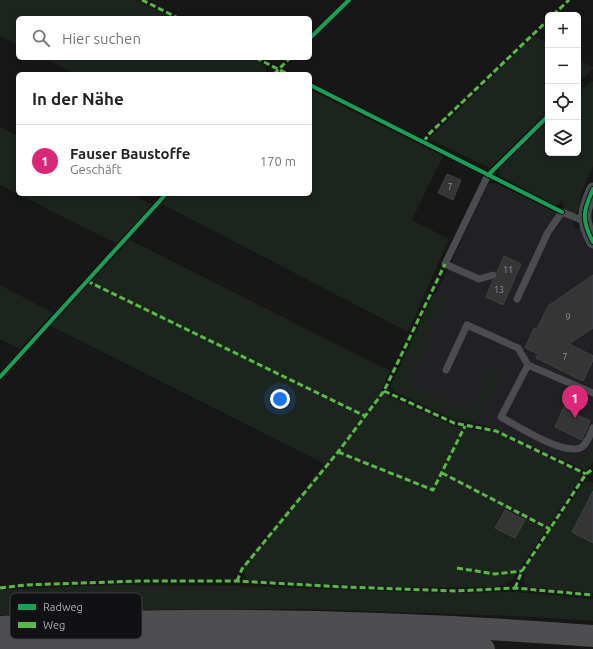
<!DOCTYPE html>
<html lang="de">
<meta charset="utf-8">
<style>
:root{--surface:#fff;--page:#f6f6f6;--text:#222;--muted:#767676;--line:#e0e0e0;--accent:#db2777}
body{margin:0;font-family:Ubuntu,sans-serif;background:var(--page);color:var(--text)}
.controls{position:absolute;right:12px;top:12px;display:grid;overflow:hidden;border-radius:6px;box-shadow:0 2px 10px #0003}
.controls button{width:36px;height:36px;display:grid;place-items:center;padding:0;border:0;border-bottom:1px solid var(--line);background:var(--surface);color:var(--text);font:20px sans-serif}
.you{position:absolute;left:280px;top:399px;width:14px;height:14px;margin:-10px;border:3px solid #fff;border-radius:50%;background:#1a73e8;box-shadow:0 0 0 6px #1a73e833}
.badge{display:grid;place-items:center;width:26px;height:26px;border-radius:50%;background:var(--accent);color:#fff;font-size:13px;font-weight:700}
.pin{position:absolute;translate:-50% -33px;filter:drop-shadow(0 1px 2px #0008)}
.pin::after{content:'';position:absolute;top:21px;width:14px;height:12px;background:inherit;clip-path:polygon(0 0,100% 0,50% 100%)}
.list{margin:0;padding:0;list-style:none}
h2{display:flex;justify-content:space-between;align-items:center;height:52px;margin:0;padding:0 16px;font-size:17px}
h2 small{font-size:13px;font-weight:400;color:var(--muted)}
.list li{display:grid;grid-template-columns:26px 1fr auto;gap:12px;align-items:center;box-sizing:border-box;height:72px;padding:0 16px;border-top:1px solid var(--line)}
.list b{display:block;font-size:15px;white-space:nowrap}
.list p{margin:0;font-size:13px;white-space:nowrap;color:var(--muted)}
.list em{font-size:13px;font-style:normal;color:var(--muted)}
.icon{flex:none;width:22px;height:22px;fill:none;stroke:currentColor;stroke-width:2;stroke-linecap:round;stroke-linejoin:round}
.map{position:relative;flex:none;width:593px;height:649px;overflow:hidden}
.search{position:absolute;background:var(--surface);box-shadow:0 2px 10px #0003;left:16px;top:16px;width:296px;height:44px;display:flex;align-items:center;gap:10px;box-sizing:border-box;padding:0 14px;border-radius:6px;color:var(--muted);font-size:15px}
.panel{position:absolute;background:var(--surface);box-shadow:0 2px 10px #0003;left:16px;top:72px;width:296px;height:124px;border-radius:6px}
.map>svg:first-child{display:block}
.built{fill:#212123}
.green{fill:#1d241e}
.building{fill:#353536;stroke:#3f4043}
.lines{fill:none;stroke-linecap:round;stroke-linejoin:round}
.lane{stroke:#4b4c50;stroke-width:7}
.street{stroke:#4b4c50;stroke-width:13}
.highway{stroke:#4e4e51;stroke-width:22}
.quiet{stroke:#58b947;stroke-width:3;stroke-dasharray:6 3;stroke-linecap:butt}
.cycleway-casing{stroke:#111113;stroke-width:6}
.cycleway{stroke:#1a9f57;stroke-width:4}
.labels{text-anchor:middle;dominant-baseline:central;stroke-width:3;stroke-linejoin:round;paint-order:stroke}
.number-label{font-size:9px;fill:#8b8f98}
.key{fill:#111113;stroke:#3e4045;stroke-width:1}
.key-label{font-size:11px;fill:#a8adb8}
</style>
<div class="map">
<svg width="593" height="649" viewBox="0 0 593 649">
<rect width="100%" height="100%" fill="#171717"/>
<!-- built -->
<path class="built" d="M495,183L571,219L577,229L593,222V440L579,467L486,426L455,419L393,385L488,184Z"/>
<!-- green -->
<path class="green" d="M0,0H136L172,18H18V45L0,36Z
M534,36L548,43V112L490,168L429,139Z
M44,58H252C259,62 266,65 267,74H75Z
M578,59L593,67V69L578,83Z
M591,81L593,82V166L581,193L578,212L574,214L563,210L564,207L562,200L556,206L500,176L499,173L500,168L548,122V153H578V93Z
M310,90L443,156L412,220L449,239L408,332L162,204L171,194H310Z
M0,127L18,136V194H132L153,205L117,244L0,185Z
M130,240L390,371L382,390L391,397L456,427L473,430L495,432L580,473L581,478L513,579L505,585L494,587H384L248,580L245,577L244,570L241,568L325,464L51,326Z
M0,285L53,313L20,349L0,339Z
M434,293L445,297L407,383L464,410L473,408L493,370L501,374L478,421L455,420L393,391L391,385Z
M593,440V462L588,470L585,471L579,467Z
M585,481L593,483V491L572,532L593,543V593L529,587L525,585C522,575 526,568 531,559Z
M112,585L236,586L447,593L513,592L593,599V621L518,616L302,609L114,610L0,615V590Z"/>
<!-- building -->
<path class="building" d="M447,174L461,180L453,200L438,193Z
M504,256L521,264L503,305L486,297L493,280L498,277L497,272Z
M593,275V328L569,344L593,356V360L583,381L536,358L538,354L525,348L534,328L537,329L548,306Z
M565,404L579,411L577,415L590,421L582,440L555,427Z
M593,491V543L572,532Z
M505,510L525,520L515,538L495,528Z"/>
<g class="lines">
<!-- lane -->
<path class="lane" d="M488,175L445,264L479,279L493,275
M517,299L548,232L562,212L584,221
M446,370L467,325L518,348L528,365
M593,393L528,365L501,417C517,426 562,455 580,448C587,445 590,435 593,428"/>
<!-- street -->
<path class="street" d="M593,189C583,211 581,220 593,242"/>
<!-- highway -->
<path class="highway" d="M0,627C198,615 396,621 593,636
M0,647C161,637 323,639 484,649"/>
<!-- quiet -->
<path class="quiet" d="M142,0L178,18
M553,15L569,0
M256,58L288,74
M274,74L290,58
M424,142L428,135L548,20
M87,281L365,416
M384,391L454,423L496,431L586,474
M338,452L433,490L465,426
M442,473L550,529
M457,568L495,574L522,571
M237,581L242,569L338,452L384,391L445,264
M0,588L25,585L139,581H237L345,587L456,591L515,588L593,595
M515,588L522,571L586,474L593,469"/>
<defs>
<path id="cycleway" d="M310,38L349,0
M310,85L562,212
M488,175L548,116
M593,189C583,211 581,220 593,242
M0,377L166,194"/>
</defs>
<!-- cycleway casing -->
<use href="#cycleway" class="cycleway-casing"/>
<!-- cycleway -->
<use href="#cycleway" class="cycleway"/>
</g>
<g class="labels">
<!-- number labels -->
<g class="number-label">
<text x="450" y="187">7</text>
<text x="508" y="270">11</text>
<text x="499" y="290">13</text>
<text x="568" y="317">9</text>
<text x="565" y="357">7</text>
</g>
</g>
<!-- legend -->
<rect x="10" y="593" width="132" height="46" rx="6" class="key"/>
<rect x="18" y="604" width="18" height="6" fill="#1a9f57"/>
<rect x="18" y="622" width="18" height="6" fill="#58b947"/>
<g class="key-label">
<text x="43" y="611">Radweg</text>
<text x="43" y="629">Weg</text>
</g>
</svg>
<div class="controls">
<button>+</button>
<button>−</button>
<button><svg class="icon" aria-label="locate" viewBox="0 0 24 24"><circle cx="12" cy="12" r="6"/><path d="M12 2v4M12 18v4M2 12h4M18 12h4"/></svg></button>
<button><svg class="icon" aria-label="layers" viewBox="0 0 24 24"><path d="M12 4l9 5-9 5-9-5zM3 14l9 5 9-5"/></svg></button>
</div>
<div class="you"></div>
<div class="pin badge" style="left:575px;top:418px">1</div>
<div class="search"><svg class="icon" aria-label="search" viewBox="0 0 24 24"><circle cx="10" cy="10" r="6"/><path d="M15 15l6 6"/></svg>Hier suchen</div>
<section class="panel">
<h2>In der Nähe<small></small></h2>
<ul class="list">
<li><span class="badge">1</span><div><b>Fauser Baustoffe</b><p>Geschäft</p></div><em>170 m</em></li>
</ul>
</section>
</div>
